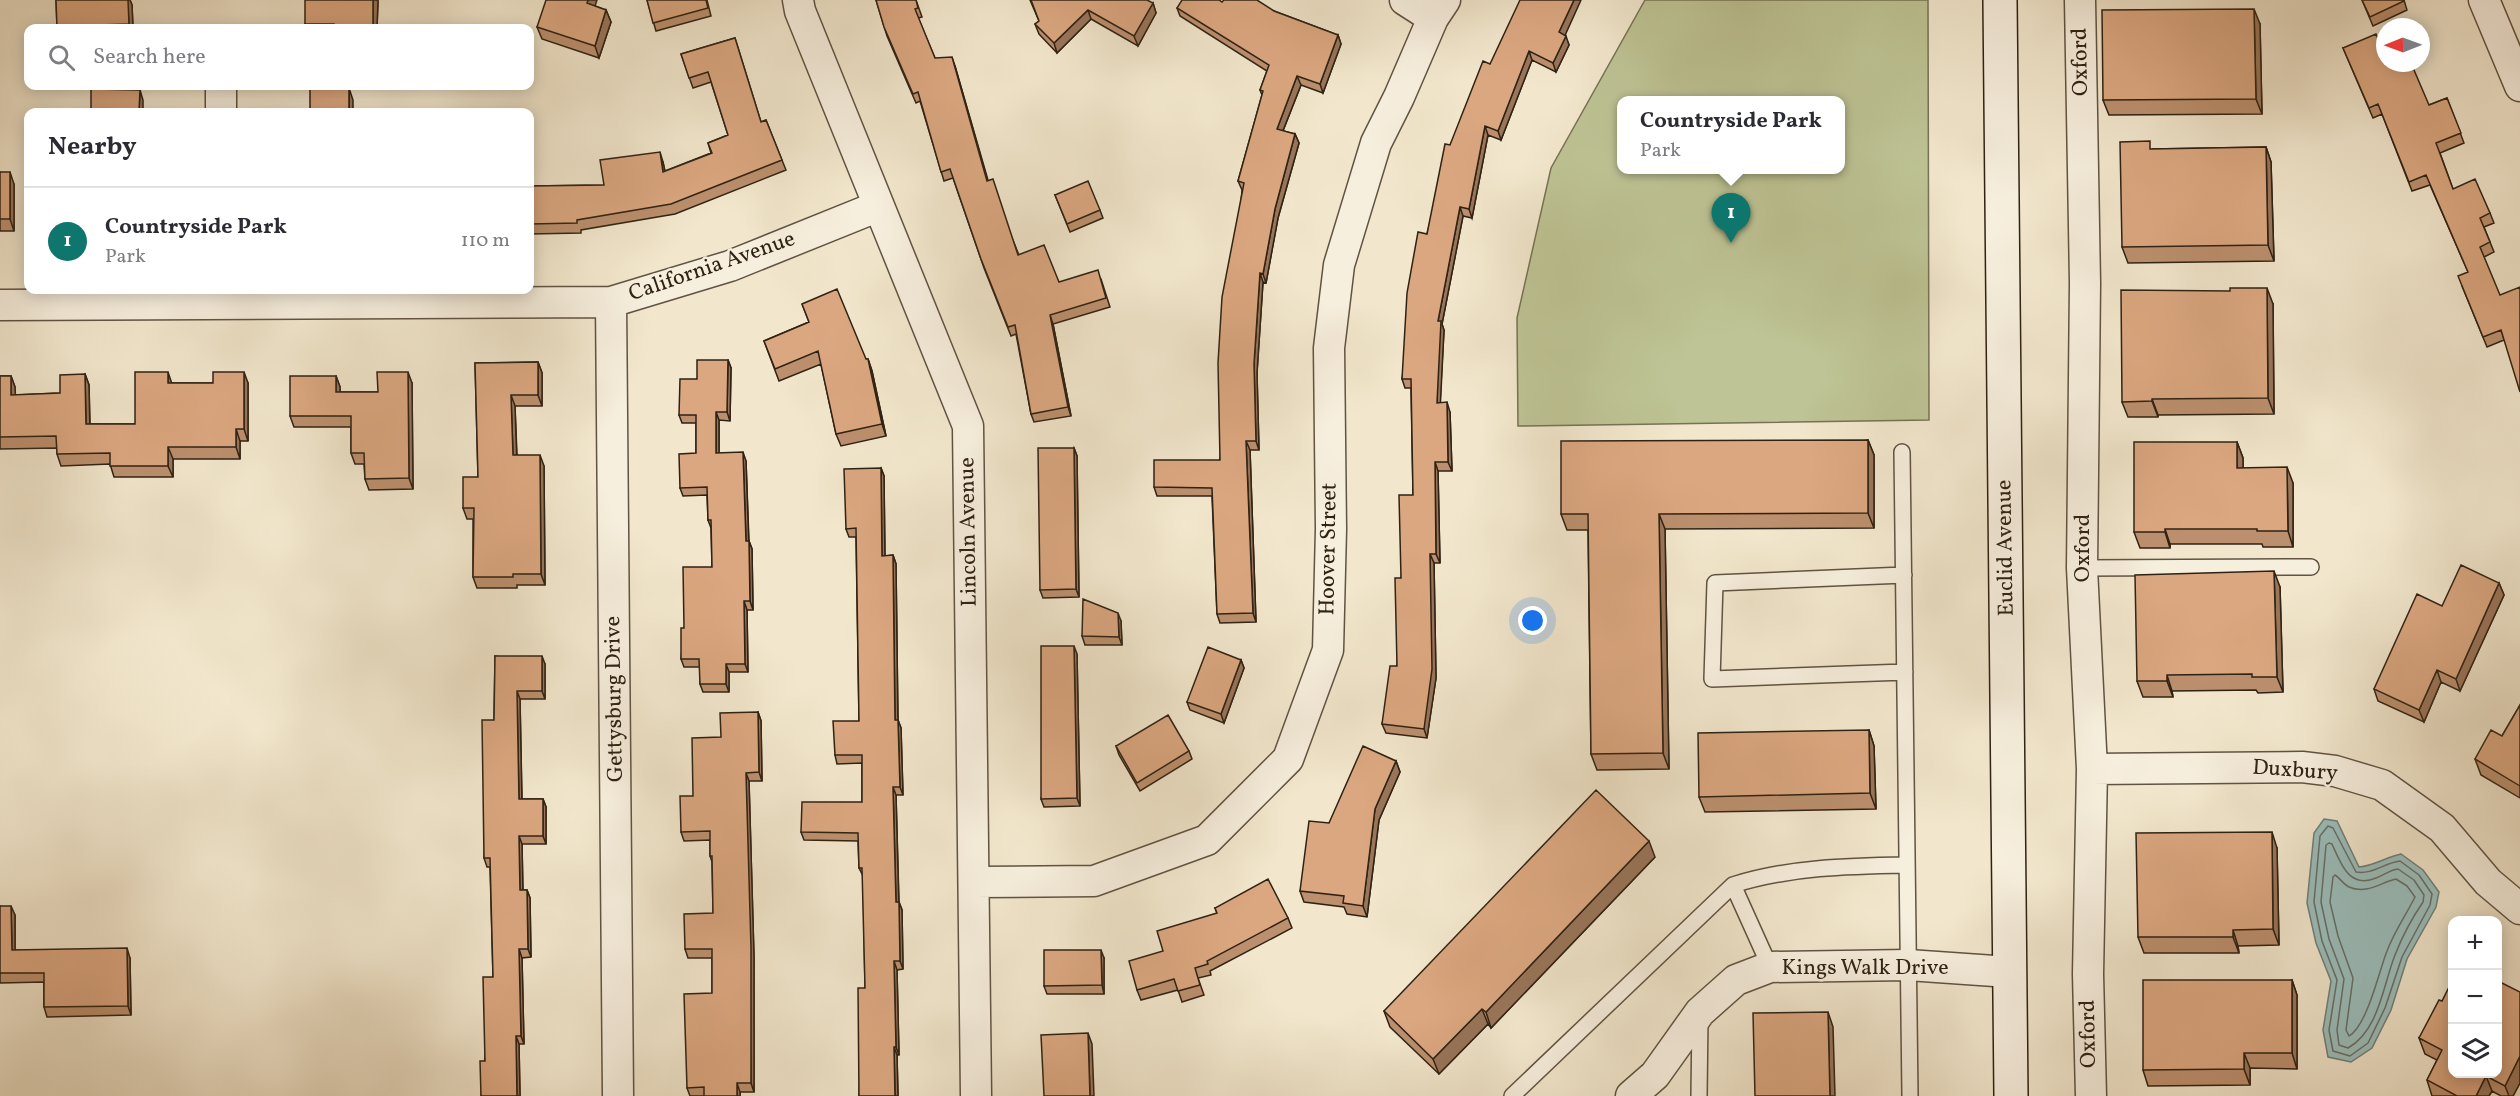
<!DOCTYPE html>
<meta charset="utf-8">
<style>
:root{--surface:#fff;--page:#f7f7f7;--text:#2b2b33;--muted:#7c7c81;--line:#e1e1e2;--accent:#0f766e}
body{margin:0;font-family:Vollkorn,serif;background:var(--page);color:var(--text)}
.controls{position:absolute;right:18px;bottom:18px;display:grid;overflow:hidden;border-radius:12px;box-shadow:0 3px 15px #0003}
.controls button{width:54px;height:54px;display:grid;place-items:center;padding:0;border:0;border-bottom:2px solid var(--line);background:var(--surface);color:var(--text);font:30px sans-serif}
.compass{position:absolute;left:2376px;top:18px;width:54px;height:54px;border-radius:50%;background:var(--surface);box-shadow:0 3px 15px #0003;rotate:269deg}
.you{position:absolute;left:1533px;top:621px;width:21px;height:21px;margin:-15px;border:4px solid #fff;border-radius:50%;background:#1a73e8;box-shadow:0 0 0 9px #1a73e833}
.badge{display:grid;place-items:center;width:39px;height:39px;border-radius:50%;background:var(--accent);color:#fff;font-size:20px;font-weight:700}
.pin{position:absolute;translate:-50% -50px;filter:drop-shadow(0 2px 3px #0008)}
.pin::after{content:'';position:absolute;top:32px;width:21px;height:18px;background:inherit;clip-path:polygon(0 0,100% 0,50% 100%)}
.popup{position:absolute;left:1617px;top:96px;width:228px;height:78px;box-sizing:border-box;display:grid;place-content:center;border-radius:12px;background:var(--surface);filter:drop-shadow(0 2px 4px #0005);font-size:20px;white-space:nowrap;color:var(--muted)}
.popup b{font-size:22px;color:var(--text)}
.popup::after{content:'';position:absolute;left:50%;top:100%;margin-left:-12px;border:12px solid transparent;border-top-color:var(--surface)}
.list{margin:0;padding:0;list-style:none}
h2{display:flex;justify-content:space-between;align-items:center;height:78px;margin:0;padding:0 24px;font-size:26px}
h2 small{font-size:20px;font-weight:400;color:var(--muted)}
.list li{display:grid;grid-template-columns:39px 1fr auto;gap:18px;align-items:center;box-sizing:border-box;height:108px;padding:0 24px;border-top:2px solid var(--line)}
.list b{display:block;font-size:22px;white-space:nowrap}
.list p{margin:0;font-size:20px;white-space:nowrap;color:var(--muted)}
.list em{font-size:20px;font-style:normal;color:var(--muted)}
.icon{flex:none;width:33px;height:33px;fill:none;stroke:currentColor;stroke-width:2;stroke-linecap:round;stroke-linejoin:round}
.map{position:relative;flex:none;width:2520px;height:1096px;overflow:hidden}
.search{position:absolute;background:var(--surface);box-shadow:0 3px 15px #0003;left:24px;top:24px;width:510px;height:66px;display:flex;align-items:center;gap:15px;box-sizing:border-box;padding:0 21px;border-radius:12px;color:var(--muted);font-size:22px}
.panel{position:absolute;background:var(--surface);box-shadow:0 3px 15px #0003;left:24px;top:108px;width:510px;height:186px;border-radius:12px}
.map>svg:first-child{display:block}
.green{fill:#bec495;stroke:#767354;stroke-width:1.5;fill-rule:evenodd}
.water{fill:#9cbfbd;stroke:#708079;stroke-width:1.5}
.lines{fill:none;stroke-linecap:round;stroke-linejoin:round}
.shore{stroke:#667068;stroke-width:1.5}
.service-casing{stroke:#605342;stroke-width:18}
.minor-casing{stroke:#605342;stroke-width:33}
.secondary-casing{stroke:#2f2214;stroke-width:36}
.service{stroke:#f7efde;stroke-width:15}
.minor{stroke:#f7efde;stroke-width:30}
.secondary{stroke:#f7efde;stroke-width:33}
.wall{fill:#bc906e;stroke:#2f2214;stroke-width:1.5}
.shaded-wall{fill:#99755a;stroke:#2f2214;stroke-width:1.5}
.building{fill:#dba780;stroke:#2f2214;stroke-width:1.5}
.labels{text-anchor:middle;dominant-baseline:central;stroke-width:5;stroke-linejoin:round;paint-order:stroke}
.street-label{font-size:22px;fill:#2f2214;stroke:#f7efde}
</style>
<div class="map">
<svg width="2520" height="1096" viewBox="0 0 2520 1096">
<rect width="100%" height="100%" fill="#f2e7cd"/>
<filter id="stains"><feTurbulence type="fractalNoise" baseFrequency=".00333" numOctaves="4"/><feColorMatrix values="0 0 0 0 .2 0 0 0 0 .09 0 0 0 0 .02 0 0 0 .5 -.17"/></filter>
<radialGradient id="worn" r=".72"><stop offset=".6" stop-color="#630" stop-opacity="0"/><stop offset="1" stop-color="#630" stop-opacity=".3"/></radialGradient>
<!-- green -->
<path class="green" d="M1645,0H1928L1929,420L1518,426L1517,318L1551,168ZM1622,100H1840V170H1622Z"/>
<!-- water -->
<path class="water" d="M2324,819L2337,821L2359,867C2374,866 2386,857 2401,854L2423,870L2439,892L2436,907L2407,959L2391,1010L2372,1048L2351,1062L2328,1057L2323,1030L2331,981L2316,943L2307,903L2314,833Z"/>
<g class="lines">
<!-- shore -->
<path class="shore" d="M2328,826L2333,828L2356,872C2372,875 2384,863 2400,861L2419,875L2432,894L2430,905L2402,957L2385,1008L2368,1043L2350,1056L2333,1051L2329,1030L2337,980L2322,941L2314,902L2320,836Z
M2329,843L2332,844C2341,864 2349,889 2376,878C2384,875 2390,870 2398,869L2414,880L2424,895L2423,902C2412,918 2402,937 2395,955C2383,985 2379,1031 2348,1048L2339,1045L2337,1030L2344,979L2329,939L2321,902L2326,845Z
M2335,875C2340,878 2343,884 2349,887C2367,895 2381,882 2396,879L2407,886L2415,897C2406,915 2394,932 2387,951C2379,971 2367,1026 2349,1036L2346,1030L2353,978L2338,936L2330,902L2333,877Z"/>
<defs>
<path id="service" d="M1902,452L1910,1096
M2082,568L2311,567
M1904,575L1715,583L1712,679L1905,672
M1733,885L1770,967
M1512,1096L1733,885C1790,867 1848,866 1907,865
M1699,1096L1700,1018"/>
<path id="minor" d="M798,0L800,11L968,426L976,1096
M1405,0L1433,18
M2080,0L2085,283L2082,568L2092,769L2088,974L2091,1096
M2484,0L2520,86
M221,86V112
M611,302L618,1096
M0,305L611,302L730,266L879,206
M2092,769L2302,767L2335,771L2382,785L2442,828L2488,882L2520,909
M974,882L1094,881L1207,840L1288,759L1328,650L1331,529L1329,348L1339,265L1376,143L1399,97L1433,18L1445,0
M1631,1096L1655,1075L1700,1012L1736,980L1770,967L1908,965L2009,972"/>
<path id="secondary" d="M2000,0L2011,1096"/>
</defs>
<!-- service casing -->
<use href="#service" class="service-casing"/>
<!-- minor casing -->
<use href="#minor" class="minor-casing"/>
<!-- secondary casing -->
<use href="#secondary" class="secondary-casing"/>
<!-- service -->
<use href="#service" class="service"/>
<!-- minor -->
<use href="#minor" class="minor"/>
<!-- secondary -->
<use href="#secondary" class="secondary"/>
</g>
<!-- wall -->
<path class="wall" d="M56,0H130L132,5L133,28H50H57Z
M647,0H707L711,16L656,31Z
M876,0H916L922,17L918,18L935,58L955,66L988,180L1019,255L1059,282L1101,279L1110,307L1053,324L1071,416L1034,422L1031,414L1016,334L1011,336L984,268L953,178L944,181L920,101L916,103L887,36Z
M1030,0L1153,3L1156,13L1138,46L1091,19L1057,53L1039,34L1035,24L1039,21Z
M2362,0H2404L2407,10L2373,26Z
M378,1L377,28H307L305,24Z
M1222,2L1274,11L1338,35L1341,44L1323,93L1301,85L1283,131L1295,134L1299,143L1278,218L1266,283L1263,282L1257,373L1259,450H1250L1256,622L1220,623L1217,614L1212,496H1157L1154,487L1220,460L1242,190L1238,181L1262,95L1260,90L1267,71L1180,16L1177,8Z
M595,6L606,10L611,22L599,58L542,39L537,27Z
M2260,24L2262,114L2109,115L2103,100Z
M1565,36L1569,45L1556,72L1532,60L1501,140L1488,135L1472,218L1463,216L1442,324L1444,330L1440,403L1450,412L1452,471H1438L1440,563H1434L1436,678L1427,738L1386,733L1382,724L1397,666L1401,578L1413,495L1411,388H1405L1402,379L1427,234L1450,145L1490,64Z
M735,38L761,122L766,120L786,170L675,214L581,230V233L530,234V186L604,185L663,162L665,171L711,153L708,143L728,135L711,82L693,88L681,54Z
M2343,48L2385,63L2429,105L2447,98L2464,143L2440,153L2453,189L2490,213L2494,223L2484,227L2494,252L2484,257L2504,340L2487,347L2462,286L2468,272L2430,185L2412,191L2382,114L2373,118Z
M2266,147L2271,162L2274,261L2128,263L2122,247L2153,149Z
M0,172L14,184V231H0Z
M1055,195L1100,210L1103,218L1070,232Z
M802,304L866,359H868L872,371L886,436L841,446L836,434L821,364L779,381L764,341L809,322Z
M2273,304L2274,414L2158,415V417H2128L2122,402Z
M728,360L731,368L730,421L719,420V453L746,461L749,541L752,549L753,610H747L748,672H729V692H703L700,684V667H684L681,659L684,628L712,567L711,528L708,520L707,495L683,496L680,488L696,453V423H682L679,415L697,379Z
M538,362L542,373V406H515L517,455L544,466L545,585H517V588H477L473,577V519H467L463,508L478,477L475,363Z
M85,374L89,385L90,424H135L172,383H248V441H240V459H173V477H114L110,464L61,466L57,454V448L0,449V376H11L15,387V395L60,393Z
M336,376L340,387V392H378L412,383L413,489L369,490L365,479L364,464H355L351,453V427H294L290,416Z
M1868,440L1874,455V528L1665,529L1669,769L1597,770L1591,754L1588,530H1567L1561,514Z
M2237,442L2243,458V468L2293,483V547H2263L2262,544H2170V548H2140L2134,532Z
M1074,448L1077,456L1079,597L1043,598L1040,590Z
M881,468L884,476L885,556L893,555L896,564L898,720L901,728L903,795H896L899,902L902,910L903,969L897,970L899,1055H897L898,1096H859L865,988L863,876L859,868L858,841L804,840L801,832L862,802V763L837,764L835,755L859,721L856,537H849L846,529Z
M2499,583L2504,595L2460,691L2441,682L2424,722L2378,701L2374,689L2442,606Z
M2280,587L2283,692L2258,693L2256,690L2172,691L2173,697H2143L2137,681Z
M1121,621L1122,645H1085L1082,636Z
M1077,654L1080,806L1044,807L1041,799Z
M495,656L545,664V699H520L522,799H543L546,807V844H522L523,890H527L530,898L531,957L522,958L524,1044H519L520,1096H481L493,977L490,867H487L484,858L494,720Z
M1241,660L1244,668L1224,723L1190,710L1187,702Z
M2520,705V798L2481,775L2475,759L2502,736Z
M758,712L761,721L762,781H749L754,957V1092H740V1096H690L687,1088L712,993V958H688L685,949L713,913L712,862L710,856V840L684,841L681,832L693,796L721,737Z
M1869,730L1874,746L1876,809L1705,812L1699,797Z
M1116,746L1189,751L1192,759L1140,791L1119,755Z
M1396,761L1400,772L1379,820L1367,917L1347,914L1344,907L1304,902L1300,891L1329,823Z
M2277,848L2279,945L2238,946L2239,953H2144L2138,937Z
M1655,857L1491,1028L1488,1024L1439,1074L1390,1027L1384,1011Z
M0,906L15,915V950L130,958L131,1015L47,1017L44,1007V982L0,983Z
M1215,908L1288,918L1292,928L1210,971L1211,975L1198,978L1204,995L1182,1002L1178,990L1141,1000L1137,990L1163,951L1217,913Z
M1104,958V994H1047L1044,986Z
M2292,980L2297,995V1069L2250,1068V1085L2148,1086L2143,1070Z
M2419,1038L2520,1083L2513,1096H2501L2492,1091L2489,1096H2432L2427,1080L2437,1060L2425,1054Z"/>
<!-- shaded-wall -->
<path class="shaded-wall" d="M127,0H130L132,5L133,28H131L129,24Z
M373,0H377L378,1L377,28H373Z
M588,0H597L592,15L587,3Z
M1574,0H1581L1562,42L1559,32Z
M1153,3L1156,13L1138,46L1134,36Z
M2254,9L2260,24L2262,114L2256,99Z
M606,10L611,22L599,58L595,46Z
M1088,10L1091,19L1057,53L1054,43Z
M1338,35L1341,44L1323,93L1320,84Z
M1566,36L1569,45L1556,72L1553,63Z
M1529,51L1532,60L1501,140L1498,131Z
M952,57L955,66L990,189L987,181Z
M1297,76L1301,85L1280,138L1277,129Z
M349,88L353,100V112H349Z
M140,90L143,100V112H139Z
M1485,126L1488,135L1472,218L1469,209Z
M1295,134L1299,143L1278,218L1266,283L1263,274L1275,209Z
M2266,147L2271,162L2274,261L2268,245Z
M660,152L663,162L667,182L663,172Z
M10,172L14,184V231L10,219Z
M1460,207L1463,216L1442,324L1444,330L1440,412L1437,403L1438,321Z
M1260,273L1263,282L1257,373L1259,450L1256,441L1254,364Z
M2267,288L2273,304L2274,414L2268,398Z
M1050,315L1053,324L1071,416L1068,407Z
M868,359L872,371L886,436L882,424Z
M728,360L731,368L730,421L727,412Z
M538,362L542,373V406L538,395Z
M168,372L172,384L168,383Z
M244,372L248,383V441L244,429Z
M408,372L412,383L413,489L409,478Z
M85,374L89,385L90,435L86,424Z
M11,376L15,387L16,406L11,395Z
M336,376L340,387V403L336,392Z
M511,395L515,406L517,466L513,455Z
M2152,399L2158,415V417L2152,401Z
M1447,402L1450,412L1452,471L1448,462Z
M716,412L719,420V461L716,453Z
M236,429L240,441V459L236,447Z
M1868,440L1874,455V528L1868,513Z
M1246,441L1250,450L1256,622L1253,613Z
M2237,442L2243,458V483L2237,468Z
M168,447L173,459V477L168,466Z
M1074,448L1077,456L1079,597L1076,589Z
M743,452L746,461L749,550L746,541Z
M540,455L544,466L545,585L541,574Z
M1435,462L1438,471L1440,563L1436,554Z
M2287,467L2293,483V547L2288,531Z
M881,468L884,476L885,564L882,556Z
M1659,514L1665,529L1669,769L1663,753Z
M2165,529L2170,544V548L2165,532Z
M749,541L752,549L753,610L750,601Z
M1430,554L1434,563L1436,678L1427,738L1424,729Z
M893,555L896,564L898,728L895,720Z
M2274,571L2280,587L2283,692L2277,677Z
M2499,583L2504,595L2460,691L2456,679Z
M744,601L747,610L748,672L745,664Z
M1118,613L1121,621L1122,645L1119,637Z
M1074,646L1077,654L1080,806L1077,798Z
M542,656L545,664V699L542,691Z
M1241,660L1244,668L1224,723L1221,714Z
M726,664L729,672V692L726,684Z
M2437,670L2441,682L2424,722L2419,710Z
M2167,675L2172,691L2173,697L2167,681Z
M517,691L520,699L522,807L519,799Z
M758,712L761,721L762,781L759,772Z
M898,720L901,728L903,795L900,787Z
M1869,730L1874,746L1876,809L1870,793Z
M1396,761L1400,772L1379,820L1367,917L1363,906L1375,809Z
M746,773L749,781L754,957V1092L751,1083Z
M893,787L896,795L899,910L896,902Z
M543,799L546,807V844L543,836Z
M2272,832L2277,848L2279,945L2273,929Z
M519,836L522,844L523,898L520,890Z
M1649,841L1655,857L1491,1028L1486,1012Z
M527,890L530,898L531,957L528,949Z
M899,902L902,910L903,969L900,961Z
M11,906L15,915V960L12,950Z
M2233,930L2238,946L2239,953L2233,937Z
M127,948L130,958L131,1015L128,1006Z
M519,949L522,958L524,1044L521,1036Z
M1101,950L1104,958V994L1102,985Z
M894,961L897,970L899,1055L896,1047Z
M2292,980L2297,995V1069L2292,1053Z
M1482,1009L1488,1024L1439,1074L1433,1059Z
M1828,1012L1833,1027L1835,1096H1830Z
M1088,1033L1092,1044L1094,1096H1090Z
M516,1036L519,1044L520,1096H517Z
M894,1047L897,1055L898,1096H895Z
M2244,1053L2250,1068V1085L2244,1069Z
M2520,1056V1083L2513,1096H2509L2505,1086Z
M2486,1076L2492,1091L2489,1096H2476Z
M737,1083L740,1092V1096H737Z"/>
<!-- building -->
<path class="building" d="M56,0H128L129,24L100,25V28H50H57Z
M305,0H373V28H334V24H305Z
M546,0H588L587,3L606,10L595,46L537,27Z
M647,0H706L708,8L653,23Z
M876,0H916L918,8L915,9L935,58L952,57L987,181L993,179L1018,255L1044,245L1059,282L1098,270L1106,298L1050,315L1068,407L1031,414L1015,325L1008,327L981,259L950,169L941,172L918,92L913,94L884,27Z
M1031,0H1147L1153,3L1134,36L1088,10L1054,43L1035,24L1039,21Z
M1182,0H1219L1222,2L1224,0H1257L1274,11L1338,35L1320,84L1297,76L1277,129L1295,134L1275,209L1263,274L1260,273L1254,364L1256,441H1246L1253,613L1217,614L1212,488L1154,487V460H1220L1218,363L1222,297L1244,183L1238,181L1263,91L1260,90L1269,65L1177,8Z
M1520,0H1574L1559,32L1566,36L1553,63L1529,51L1498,131L1485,126L1469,209L1460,207L1438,321H1441L1437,403L1447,402L1448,462H1435L1436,554H1430L1432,669L1424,729L1382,724L1390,666H1397L1395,578H1401L1399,495H1413L1411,379H1402L1407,293L1418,232L1427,234L1445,144L1450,145L1483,61L1490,64Z
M2362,0H2404V1L2370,17Z
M2254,9L2256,99L2103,100L2102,10Z
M2376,34L2385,55V63H2411L2429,105L2447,98L2461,133L2436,143L2453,189L2475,179L2490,213L2480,218L2490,242L2480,247L2500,295L2520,287V392L2501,330L2483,337L2458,276L2468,272L2426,175L2409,182L2378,104L2369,108L2343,48Z
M735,38L761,122L766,120L782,160L671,204L577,220V223L530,224V186L604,185L600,160L660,152L663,172L712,153L708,143L728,135L708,72L689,78L681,54Z
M310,88H349V112H310Z
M91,89L140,90L139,112H91Z
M2150,141V149L2266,147L2268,245L2122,247L2120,142Z
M0,172H10V219H0Z
M1088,181L1100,210L1067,224L1055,195Z
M2230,288H2267L2268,398L2152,399V401L2122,402L2121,290L2230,291Z
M837,289L866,359H868L882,424L836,434L818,351L775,369L764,341L809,322L802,304Z
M697,360H728L727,412H716V453L743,452L746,541H749L750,601H744L745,664H726V684H700L699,659H681V628H684L683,567H712L711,520H708L707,487L680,488L679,454L696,453V415H679L680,379H697Z
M538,362V395H511L513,455H540L541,574H513V577H473L474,508H463V477H478L475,363Z
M135,372H168V383H213V372H244V429H236V447H168V466H110V453L57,454L56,436L0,437V376H11V395L60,393V375L85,374L86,424H135Z
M377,372H408L409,478L365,479L364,453H351V416H290V376H336V392H378Z
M1868,440V513L1659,514L1663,753L1591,754L1588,514H1561V441Z
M2134,442H2237V468L2287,467L2288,531H2257V529H2165V532H2134Z
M1038,448H1074L1076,589L1040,590Z
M881,468L882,556L893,555L895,720H898L900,787H893L896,902H899L900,961H894L896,1047H894L895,1096H859L858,988H865L862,868H859L858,833L801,832L802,802H862V755H835L833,721H859L856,528L846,529L844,469Z
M2461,565L2499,583L2456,679L2437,670L2419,710L2374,689L2417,594L2442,606Z
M2274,571L2277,677H2252V674L2167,675V681H2137L2135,575Z
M1083,599L1118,613L1119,637L1082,636Z
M1041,646H1074L1077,798L1041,799Z
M1208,647L1241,660L1221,714L1187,702Z
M495,656H542V691H517L519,799H543V836H519L520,890H527L528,949H519L521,1036H516L517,1096H481L480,1061H485L483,977H493L490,858H484L482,720H494Z
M2520,705V786L2475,759L2491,730L2502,736Z
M758,712L759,772L746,773L751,948V1083H737V1096H704V1087L687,1088L684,994L712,993V949H685L684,914L713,913L712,856H710V831L681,832L680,796H693L692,738L721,737L720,713Z
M1168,715L1189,751L1137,783L1116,746Z
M1869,730L1870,793L1699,797L1698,733Z
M1363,746L1396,761L1375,809L1363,906L1343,903L1344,896L1300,891L1309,821L1329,823Z
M1596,790L1649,841L1486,1012L1482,1009L1433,1059L1384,1011Z
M2272,832L2273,929L2233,930V937H2138L2136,833Z
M1268,879L1288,918L1207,961L1208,964L1195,968L1200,985L1178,991L1174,979L1137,990L1129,961L1163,951L1157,931L1217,913L1215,908Z
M0,906H11L12,950L127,948L128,1006L44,1007V973H0Z
M1044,950H1101L1102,985L1044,986Z
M2143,980H2292V1053H2244V1069L2143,1070Z
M2452,981V1074H2498V981L2520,992V1056L2505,1086L2486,1076L2476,1096H2457L2427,1080L2442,1050L2419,1038L2439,1000L2442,1001Z
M1828,1012L1830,1096H1755L1753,1013Z
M1088,1033L1090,1096H1044L1041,1035Z"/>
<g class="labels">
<!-- street labels -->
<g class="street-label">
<text transform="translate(2081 62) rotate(-91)">Oxford</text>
<text transform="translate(712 267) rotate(-19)">California Avenue</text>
<text transform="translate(969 532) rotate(-91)">Lincoln Avenue</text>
<text transform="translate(2006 548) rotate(-91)">Euclid Avenue</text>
<text transform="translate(2083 548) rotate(-90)">Oxford</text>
<text transform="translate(1329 549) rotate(-89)">Hoover Street</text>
<text transform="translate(615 699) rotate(-91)">Gettysburg Drive</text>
<text transform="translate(2295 771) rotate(4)">Duxbury</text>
<text x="1865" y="968">Kings Walk Drive</text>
<text transform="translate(2089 1034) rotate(-91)">Oxford</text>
</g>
</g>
<rect width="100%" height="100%" filter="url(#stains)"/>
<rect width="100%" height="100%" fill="url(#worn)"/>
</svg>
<div class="controls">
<button>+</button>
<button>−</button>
<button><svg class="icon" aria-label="layers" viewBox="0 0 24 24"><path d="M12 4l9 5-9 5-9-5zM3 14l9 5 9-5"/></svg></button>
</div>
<svg class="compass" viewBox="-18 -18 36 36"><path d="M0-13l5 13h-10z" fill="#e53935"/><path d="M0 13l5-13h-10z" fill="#7c7c81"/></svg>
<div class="you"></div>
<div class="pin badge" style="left:1731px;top:243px">1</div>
<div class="popup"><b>Countryside Park</b>Park</div>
<div class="search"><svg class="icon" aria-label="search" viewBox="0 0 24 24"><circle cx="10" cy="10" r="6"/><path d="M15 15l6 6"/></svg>Search here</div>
<section class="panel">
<h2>Nearby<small></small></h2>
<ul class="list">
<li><span class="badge">1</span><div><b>Countryside Park</b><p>Park</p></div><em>110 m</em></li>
</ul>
</section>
</div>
